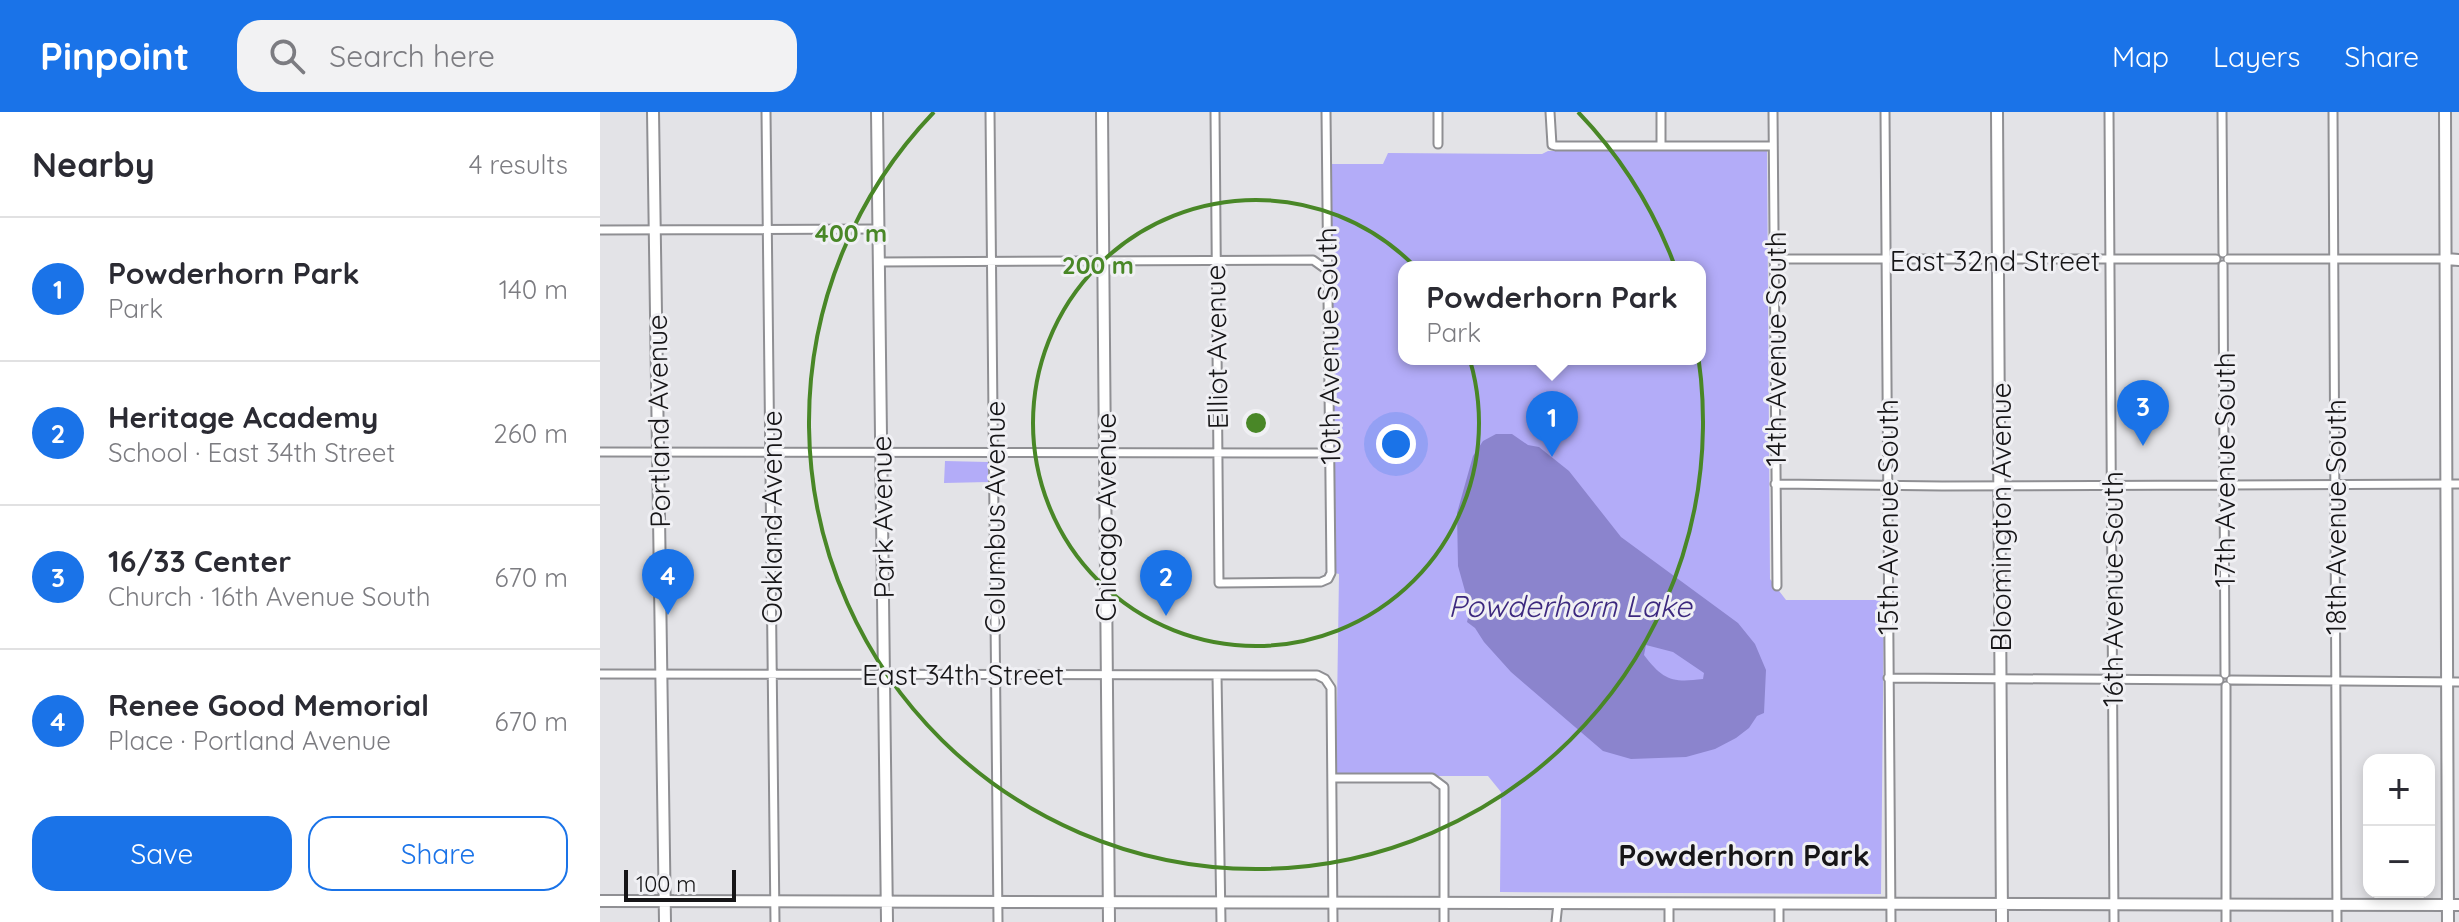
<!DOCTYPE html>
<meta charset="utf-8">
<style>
:root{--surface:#fff;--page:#f2f2f3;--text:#2b2b33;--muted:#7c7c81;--line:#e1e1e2;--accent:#1a73e8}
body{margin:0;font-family:Quicksand,sans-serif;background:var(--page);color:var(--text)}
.controls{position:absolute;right:24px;bottom:24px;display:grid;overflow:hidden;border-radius:16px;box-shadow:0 4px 12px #0003}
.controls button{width:72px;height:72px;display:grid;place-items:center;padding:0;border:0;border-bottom:2px solid var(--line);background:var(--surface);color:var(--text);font:40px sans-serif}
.scale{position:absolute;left:24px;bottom:20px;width:112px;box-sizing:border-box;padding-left:8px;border:4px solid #161517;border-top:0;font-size:22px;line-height:28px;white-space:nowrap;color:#161517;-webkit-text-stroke:6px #f0f0f4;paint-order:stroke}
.you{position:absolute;left:796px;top:332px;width:28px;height:28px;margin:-20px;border:6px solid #fff;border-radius:50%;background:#1a73e8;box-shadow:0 0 0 12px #1a73e833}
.badge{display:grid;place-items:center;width:52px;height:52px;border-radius:50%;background:var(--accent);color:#fff;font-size:26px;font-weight:700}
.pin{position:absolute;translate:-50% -66px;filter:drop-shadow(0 2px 4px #0008)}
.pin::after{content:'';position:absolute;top:42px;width:28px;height:24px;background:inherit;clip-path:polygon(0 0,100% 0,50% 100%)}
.popup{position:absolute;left:798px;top:149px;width:308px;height:104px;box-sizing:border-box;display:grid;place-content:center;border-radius:16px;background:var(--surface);filter:drop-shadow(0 2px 6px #0005);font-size:26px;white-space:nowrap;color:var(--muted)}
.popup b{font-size:30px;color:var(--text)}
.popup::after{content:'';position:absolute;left:50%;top:100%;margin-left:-16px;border:16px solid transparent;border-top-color:var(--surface)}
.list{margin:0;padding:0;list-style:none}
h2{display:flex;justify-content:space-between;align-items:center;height:104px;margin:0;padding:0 32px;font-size:34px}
h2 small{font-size:26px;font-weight:400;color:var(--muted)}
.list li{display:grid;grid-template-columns:52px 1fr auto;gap:24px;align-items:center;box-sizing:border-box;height:144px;padding:0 32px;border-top:2px solid var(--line)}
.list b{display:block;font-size:30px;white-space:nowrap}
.list p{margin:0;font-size:26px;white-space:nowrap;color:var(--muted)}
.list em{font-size:26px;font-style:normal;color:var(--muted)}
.actions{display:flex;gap:16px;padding:24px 32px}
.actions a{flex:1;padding:18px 0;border:2px solid var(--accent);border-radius:24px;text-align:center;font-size:28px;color:var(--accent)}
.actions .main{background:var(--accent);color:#fff}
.icon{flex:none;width:44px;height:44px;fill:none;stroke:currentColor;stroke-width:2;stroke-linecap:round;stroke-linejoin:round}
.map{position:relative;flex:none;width:1859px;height:810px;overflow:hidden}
header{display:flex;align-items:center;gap:48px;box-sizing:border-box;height:112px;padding:0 40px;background:var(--accent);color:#fff}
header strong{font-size:38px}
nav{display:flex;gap:44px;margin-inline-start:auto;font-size:28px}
.search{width:560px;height:72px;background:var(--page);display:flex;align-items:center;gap:20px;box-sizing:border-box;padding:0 28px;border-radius:24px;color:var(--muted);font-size:30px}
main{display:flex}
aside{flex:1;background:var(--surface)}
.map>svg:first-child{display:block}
.green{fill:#b3acf8;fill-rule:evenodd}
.water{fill:#8b84cd;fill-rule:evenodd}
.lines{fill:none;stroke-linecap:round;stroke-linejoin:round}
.street-casing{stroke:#8f8f93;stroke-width:11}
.secondary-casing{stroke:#8f8f93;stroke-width:14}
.street{stroke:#fff;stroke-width:7}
.secondary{stroke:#fff;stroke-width:10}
.ring{fill:none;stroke:#498727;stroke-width:4}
.labels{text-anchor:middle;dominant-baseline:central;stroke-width:6;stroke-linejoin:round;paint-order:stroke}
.street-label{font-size:28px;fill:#161517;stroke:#f0f0f4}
.water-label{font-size:30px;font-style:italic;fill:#3c287e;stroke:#f0f0f4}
.neighbourhood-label{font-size:30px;font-weight:bold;fill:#161517;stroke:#f0f0f4}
.centre{fill:#498727;stroke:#f0f0f4;stroke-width:4}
.ring-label{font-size:24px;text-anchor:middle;font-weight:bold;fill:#498727;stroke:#f0f0f4;stroke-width:6;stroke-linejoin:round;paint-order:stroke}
</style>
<header>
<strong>Pinpoint</strong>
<div class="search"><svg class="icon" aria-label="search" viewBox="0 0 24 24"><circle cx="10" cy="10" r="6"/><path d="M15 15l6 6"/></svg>Search here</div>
<nav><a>Map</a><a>Layers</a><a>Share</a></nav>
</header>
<main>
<aside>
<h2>Nearby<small>4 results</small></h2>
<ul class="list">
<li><span class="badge">1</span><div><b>Powderhorn Park</b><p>Park</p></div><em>140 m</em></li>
<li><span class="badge">2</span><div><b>Heritage Academy</b><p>School · East 34th Street</p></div><em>260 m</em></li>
<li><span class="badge">3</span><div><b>16/33 Center</b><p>Church · 16th Avenue South</p></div><em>670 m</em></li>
<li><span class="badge">4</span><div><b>Renee Good Memorial</b><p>Place · Portland Avenue</p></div><em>670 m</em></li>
</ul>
<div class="actions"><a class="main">Save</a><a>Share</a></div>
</aside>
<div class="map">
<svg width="1859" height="810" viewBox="0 0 1859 810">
<rect width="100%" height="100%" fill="#e3e3e7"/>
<!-- green -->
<path class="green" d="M1167,37L1170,467L1186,488H1284L1281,782L900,780L901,680L888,664H740L736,662L739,462L735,461L731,52H783L788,41L942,42L948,39ZM804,155H1100V247H804Z
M345,349L388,350V370L344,371Z"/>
<!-- water -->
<path class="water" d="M896,322H912L928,333L939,335L969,359L1021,425L1138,511L1155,532L1166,558L1164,601L1157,604L1149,616L1136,626L1115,637L1086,645L1031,647L1003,639L911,560L884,530L875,516L867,510L870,497L858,454L857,401L873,344L883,329ZM1046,533L1073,540L1104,561L1103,567C1072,571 1063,568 1044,543Z"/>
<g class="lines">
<defs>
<path id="street" d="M166,0L175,810
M390,0L398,810
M615,0L619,471L721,470L728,467L731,461L726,0
M838,0V32
M950,0L952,33L956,34H1173
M1173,0L1177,474
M1285,0L1291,810
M1509,0L1514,810
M1622,0L1623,141
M1733,0L1737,810
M1061,33V0
M0,118L277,117
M1174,147H1616
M1628,147H1846
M278,150L713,148L727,158
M1623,153L1625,562
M0,340L730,341
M1175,372L1342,374L1859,372
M0,562L717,563L725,567L731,576L733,810
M617,563L621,810
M1288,566L1619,568
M1631,568L1859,570
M1626,574V810
M732,666H832L844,675V810
M1179,791V810
M956,810L958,791
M1069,810V791"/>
<path id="secondary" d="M53,0L65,810
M277,0L287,810
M502,0L509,810
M1397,0L1402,810
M1845,0L1848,810
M1846,147L1859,148
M0,789L1859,793"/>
</defs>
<!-- street casing -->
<use href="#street" class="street-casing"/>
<!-- secondary casing -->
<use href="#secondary" class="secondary-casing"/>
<!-- street -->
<use href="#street" class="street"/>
<!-- secondary -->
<use href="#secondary" class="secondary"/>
</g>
<!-- distance rings -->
<g class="ring">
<circle cx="656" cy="311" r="223"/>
<path d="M978 0A447 447 0 1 1 334 0"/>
</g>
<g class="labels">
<!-- street labels -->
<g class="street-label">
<text x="1395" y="148">East 32nd Street</text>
<text transform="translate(728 234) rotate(-91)">10th Avenue South</text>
<text transform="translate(616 235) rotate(-91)">Elliot Avenue</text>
<text transform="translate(1175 237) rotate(-90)">14th Avenue South</text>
<text transform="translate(58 309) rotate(-91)">Portland Avenue</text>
<text transform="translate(1624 358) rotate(-90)">17th Avenue South</text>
<text transform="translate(171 405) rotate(-90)">Oakland Avenue</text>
<text transform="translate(282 405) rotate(-91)">Park Avenue</text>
<text transform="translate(394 405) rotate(-90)">Columbus Avenue</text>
<text transform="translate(505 405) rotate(-90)">Chicago Avenue</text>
<text transform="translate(1287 405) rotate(-90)">15th Avenue South</text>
<text transform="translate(1400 405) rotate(-90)">Bloomington Avenue</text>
<text transform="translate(1735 405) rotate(-90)">18th Avenue South</text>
<text transform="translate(1512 477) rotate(-90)">16th Avenue South</text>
<text x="363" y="562">East 34th Street</text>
</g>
<!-- water labels -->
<g class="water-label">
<text x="970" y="494">Powderhorn Lake</text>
</g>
<!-- neighbourhood labels -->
<g class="neighbourhood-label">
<text x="1144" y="743">Powderhorn Park</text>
</g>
</g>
<circle cx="656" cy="311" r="12" class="centre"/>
<g class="ring-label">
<text x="251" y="130">400 m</text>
<text x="498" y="162">200 m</text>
</g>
</svg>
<div class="controls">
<button>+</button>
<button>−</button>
</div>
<div class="scale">100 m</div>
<div class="you"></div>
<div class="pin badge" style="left:952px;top:345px">1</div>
<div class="popup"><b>Powderhorn Park</b>Park</div>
<div class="pin badge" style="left:566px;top:504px">2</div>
<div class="pin badge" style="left:1543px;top:334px">3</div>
<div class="pin badge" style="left:68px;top:503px">4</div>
</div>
</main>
